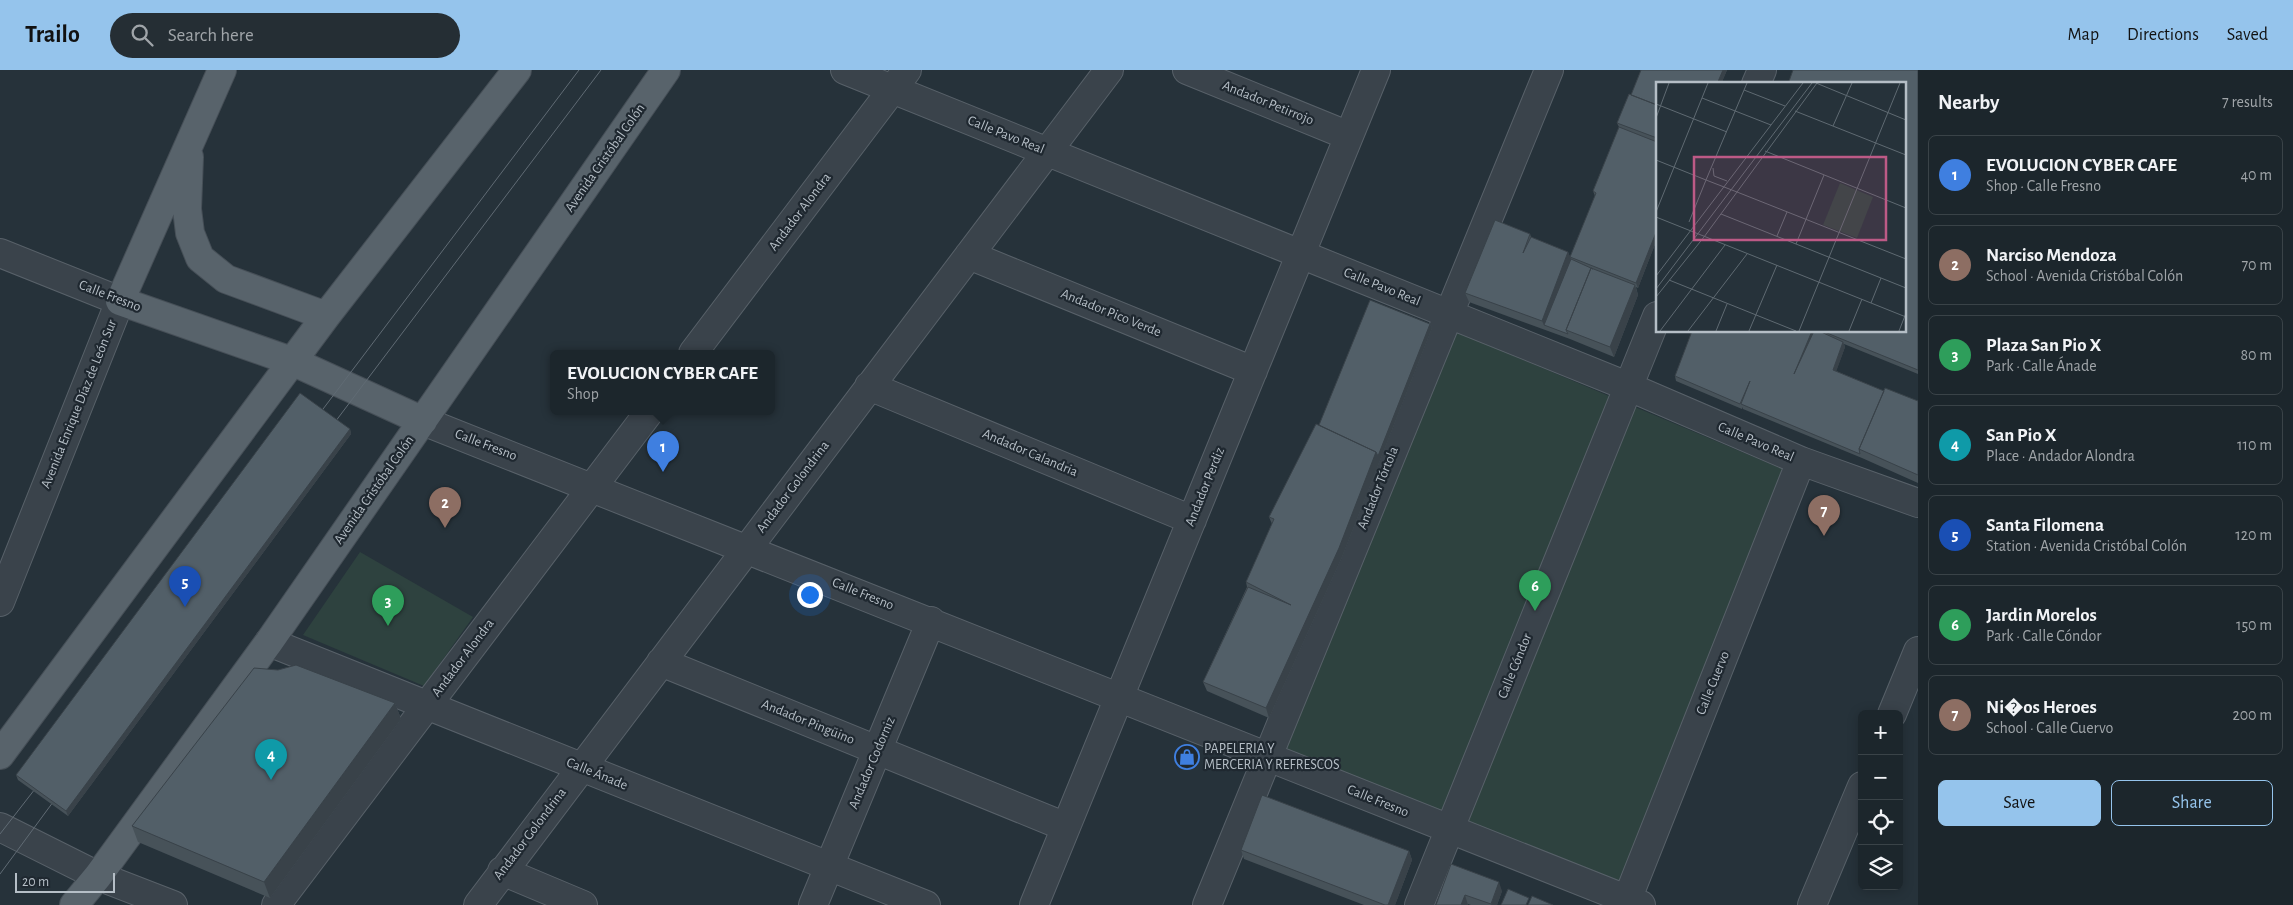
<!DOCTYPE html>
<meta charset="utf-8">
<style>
:root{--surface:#1c262c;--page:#252e34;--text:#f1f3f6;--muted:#a0a5a9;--line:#3a4348;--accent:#95c4ec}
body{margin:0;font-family:"Alegreya Sans",sans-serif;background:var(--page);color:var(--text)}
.controls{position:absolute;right:15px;bottom:15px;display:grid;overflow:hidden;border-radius:8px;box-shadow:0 2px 12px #0003}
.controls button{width:45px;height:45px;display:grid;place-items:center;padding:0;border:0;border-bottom:1px solid var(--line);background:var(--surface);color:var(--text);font:25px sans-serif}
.scale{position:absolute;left:15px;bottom:12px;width:100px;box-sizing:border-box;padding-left:5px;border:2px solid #b5bec6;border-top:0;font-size:14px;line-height:18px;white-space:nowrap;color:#b5bec6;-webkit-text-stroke:4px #1f2830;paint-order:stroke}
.you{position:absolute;left:809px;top:524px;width:18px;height:18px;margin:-12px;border:4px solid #fff;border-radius:50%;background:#1a73e8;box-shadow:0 0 0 8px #1a73e833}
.badge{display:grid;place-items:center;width:32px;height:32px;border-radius:50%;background:var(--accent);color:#fff;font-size:16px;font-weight:700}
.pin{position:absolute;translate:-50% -41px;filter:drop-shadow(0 1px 2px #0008)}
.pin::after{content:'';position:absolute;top:26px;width:18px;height:15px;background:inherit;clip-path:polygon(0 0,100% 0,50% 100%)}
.popup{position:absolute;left:550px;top:280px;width:225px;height:65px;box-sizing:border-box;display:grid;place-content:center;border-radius:8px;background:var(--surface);filter:drop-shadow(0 1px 4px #0005);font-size:16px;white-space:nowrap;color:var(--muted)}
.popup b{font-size:19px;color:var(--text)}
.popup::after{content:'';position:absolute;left:50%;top:100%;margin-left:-10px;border:10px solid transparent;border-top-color:var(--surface)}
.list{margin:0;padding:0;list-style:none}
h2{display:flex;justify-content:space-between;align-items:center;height:65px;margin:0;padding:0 20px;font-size:21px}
h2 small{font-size:16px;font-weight:400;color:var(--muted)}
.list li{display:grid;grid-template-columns:32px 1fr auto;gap:15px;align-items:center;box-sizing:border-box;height:80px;margin:0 10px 10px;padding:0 10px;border:1px solid var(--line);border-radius:8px}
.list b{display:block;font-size:19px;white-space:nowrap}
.list p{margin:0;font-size:16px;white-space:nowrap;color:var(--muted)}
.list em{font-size:16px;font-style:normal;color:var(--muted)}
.actions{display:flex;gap:10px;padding:15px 20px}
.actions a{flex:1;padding:11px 0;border:1px solid var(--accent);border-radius:8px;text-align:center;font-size:18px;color:var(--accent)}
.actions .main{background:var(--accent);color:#111}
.icon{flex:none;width:28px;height:28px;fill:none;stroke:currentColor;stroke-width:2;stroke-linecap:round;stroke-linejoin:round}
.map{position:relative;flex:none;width:1918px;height:835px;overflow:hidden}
header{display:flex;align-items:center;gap:30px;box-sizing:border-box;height:70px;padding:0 25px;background:var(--accent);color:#111}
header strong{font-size:24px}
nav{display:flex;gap:28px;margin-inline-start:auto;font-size:18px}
.search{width:350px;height:45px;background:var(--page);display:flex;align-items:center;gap:12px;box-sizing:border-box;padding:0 18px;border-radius:28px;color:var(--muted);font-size:19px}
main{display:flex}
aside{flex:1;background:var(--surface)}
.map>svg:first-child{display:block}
.green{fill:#2e423f}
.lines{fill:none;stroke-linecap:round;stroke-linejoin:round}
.minor-casing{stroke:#586169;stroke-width:30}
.major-casing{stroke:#464f57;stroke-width:30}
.minor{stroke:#3a434b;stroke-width:28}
.major{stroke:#58636b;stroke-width:28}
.tram{stroke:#606b74;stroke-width:1}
.wall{fill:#475259}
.shaded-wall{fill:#394249}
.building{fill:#525f68;stroke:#394249}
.labels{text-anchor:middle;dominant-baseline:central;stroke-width:4.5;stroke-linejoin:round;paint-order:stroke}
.street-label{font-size:14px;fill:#b5bec6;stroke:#1f2830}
.poi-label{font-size:14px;fill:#b5bec6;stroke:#1f2830;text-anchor:start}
.inset-road{fill:none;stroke:#5f6a72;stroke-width:1}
.view{fill:#bd5a86;fill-opacity:0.15;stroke:#bd5a86;stroke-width:2.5}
.inset-edge{fill:none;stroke:#b5bec6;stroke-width:2.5}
</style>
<header>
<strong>Trailo</strong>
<div class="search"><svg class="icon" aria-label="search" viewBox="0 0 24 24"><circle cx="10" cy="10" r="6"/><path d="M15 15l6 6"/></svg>Search here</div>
<nav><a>Map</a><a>Directions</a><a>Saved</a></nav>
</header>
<main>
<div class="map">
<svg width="1918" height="835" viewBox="0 0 1918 835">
<rect width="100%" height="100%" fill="#26323a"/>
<!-- green -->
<path class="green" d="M1452,260L1785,400L1623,815L1282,681Z
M360,482L473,547L424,616L303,565Z"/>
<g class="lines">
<defs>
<path id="minor" d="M845,0L1627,316L1801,391L1918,433
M1187,0L1349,66
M1756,14L1762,0
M0,183L120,231L0,532
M969,185L1253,301
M693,283L907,0
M869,316L1192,450
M423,351L1641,835
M269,572L926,835
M661,592L1066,757
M1892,644L1918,581
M0,757L98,806L173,835
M502,801L583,835
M276,835L650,341
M478,835L1109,0
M813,835L931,551
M1034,835L1376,0
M1207,835L1549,0
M1419,835L1657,246
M1625,835L1801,391
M1812,835L1862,716"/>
<path id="major" d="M222,0L120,231L294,292L423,351
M189,87L187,139L190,163L200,188L226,209L326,246
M0,685L326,246L517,0
M74,835L98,806L269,572L666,0"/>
</defs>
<!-- minor casing -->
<use href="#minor" class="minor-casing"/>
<!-- major casing -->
<use href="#major" class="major-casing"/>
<!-- minor -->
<use href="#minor" class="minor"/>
<!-- major -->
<use href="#major" class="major"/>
<!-- tram -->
<path class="tram" d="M314,351L579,0
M329,360L601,0
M0,764L42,710
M0,804L59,724"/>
</g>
<!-- wall -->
<path class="wall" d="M1641,0H1727L1721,14H1657V169L1638,218L1636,217L1638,225L1614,287L1570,269L1469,232L1465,223L1495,150L1530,164L1531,167L1568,182L1570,187L1595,126L1593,121L1619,57L1617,53L1629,24L1631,25Z
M1918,0V304L1844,274L1845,277L1836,301L1884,321L1918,331V413L1862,388L1743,339L1742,337V339L1676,311L1675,306L1692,261H1904Z
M1430,254L1432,258L1342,487L1269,648L1207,621L1203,612L1247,517L1246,512L1272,454L1269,447Z
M350,359L351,364L68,746L18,710L16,705Z
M278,600L395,633L401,649L270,828L138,772L132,756Z
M1241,780L1409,781L1412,790L1395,835H1364L1244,789Z
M1451,794L1502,821L1497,835H1471L1468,834V835H1436Z"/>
<!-- shaded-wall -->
<path class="shaded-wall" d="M1723,0H1727L1721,14H1717Z
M1657,160V169L1638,218L1636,213Z
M1568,182L1572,191L1544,255L1542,251Z
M1635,215L1638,225L1614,287L1610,277Z
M1430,254L1432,258L1342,487L1269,648L1266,638Z
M1812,261H1814L1815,264L1794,304Z
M1843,272L1845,277L1835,305L1833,300Z
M350,359L351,364L68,746L66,741Z
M395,633L401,649L270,828L264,812Z
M1409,781L1412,790L1395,835H1388Z
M1499,812L1502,821L1497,835H1491Z
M1465,825L1468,835H1461Z"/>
<!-- building -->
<path class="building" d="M1641,0H1723L1717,14H1657V35L1631,25Z
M1793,0H1918V300L1822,261H1904V14H1788Z
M1629,24L1657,35V68L1617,53Z
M1619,57L1657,72V160L1636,213L1570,187L1596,123L1593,121Z
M1495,150L1530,164L1523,183L1531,167L1568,182L1542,251L1465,223Z
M1571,189L1593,199L1591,198L1566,260L1568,264L1544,255Z
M1591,198L1635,215L1610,277L1566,260Z
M1370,230L1430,254L1378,386L1376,382L1319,355Z
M1692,261H1812L1794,304L1814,261H1819L1843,272L1833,300L1884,321L1859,379L1860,384L1741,334L1750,311L1740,334L1675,306Z
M1885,318L1918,331V405L1859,379Z
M300,323L350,359L66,741L16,705Z
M1316,354L1376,382L1339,478L1266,638L1203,612L1248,517L1291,535L1246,512L1274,449L1269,447Z
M296,595L395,633L264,812L132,756L254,598L278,600Z
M1262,725L1409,781L1388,835H1385L1241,780Z
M1451,794L1499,812L1491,834L1465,825L1461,835H1436Z
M1508,819L1529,828L1526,835H1501Z
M1532,826L1553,835H1528Z"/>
<!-- icons -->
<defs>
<symbol id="shop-ring" viewBox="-11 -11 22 22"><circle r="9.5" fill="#1f2830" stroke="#3f7fe0" stroke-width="1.5"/><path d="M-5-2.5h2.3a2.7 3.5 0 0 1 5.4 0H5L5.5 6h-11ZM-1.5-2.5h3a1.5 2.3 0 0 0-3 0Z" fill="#3f7fe0"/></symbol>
</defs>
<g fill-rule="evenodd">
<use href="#shop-ring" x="1173" y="673" width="28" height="28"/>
</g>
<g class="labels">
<!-- street labels -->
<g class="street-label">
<text transform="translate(1268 33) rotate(22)">Andador Petirrojo</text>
<text transform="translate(1006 65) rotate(22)">Calle Pavo Real</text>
<text transform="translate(605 88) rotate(-55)">Avenida Cristóbal Colón</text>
<text transform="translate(800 142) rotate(-53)">Andador Alondra</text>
<text transform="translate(1382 217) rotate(22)">Calle Pavo Real</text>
<text transform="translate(110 226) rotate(21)">Calle Fresno</text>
<text transform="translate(1111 243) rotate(22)">Andador Pico Verde</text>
<text transform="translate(79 334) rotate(-68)">Avenida Enrique Díaz de León Sur</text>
<text transform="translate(1756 372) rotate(23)">Calle Pavo Real</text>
<text transform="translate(486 375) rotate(21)">Calle Fresno</text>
<text transform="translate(1030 383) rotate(23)">Andador Calandria</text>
<text transform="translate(793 417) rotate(-53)">Andador Golondrina</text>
<text transform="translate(1205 417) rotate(-68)">Andador Perdiz</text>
<text transform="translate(1378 418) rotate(-68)">Andador Tórtola</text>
<text transform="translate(374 420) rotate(-55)">Avenida Cristóbal Colón</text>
<text transform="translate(863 524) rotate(22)">Calle Fresno</text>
<text transform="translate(463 588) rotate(-53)">Andador Alondra</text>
<text transform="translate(1515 596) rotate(-68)">Calle Cóndor</text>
<text transform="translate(1713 613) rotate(-68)">Calle Cuervo</text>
<text transform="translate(808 652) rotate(22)">Andador Pingüino</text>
<text transform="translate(872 693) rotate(-67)">Andador Codorniz</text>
<text transform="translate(597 704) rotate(22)">Calle Ánade</text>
<text transform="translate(1378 731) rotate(22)">Calle Fresno</text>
<text transform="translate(530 764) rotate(-53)">Andador Golondrina</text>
</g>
<!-- poi labels -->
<g class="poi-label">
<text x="1204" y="679">PAPELERIA Y<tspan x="1204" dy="16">MERCERIA Y REFRESCOS</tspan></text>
</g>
</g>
<!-- overview -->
<g transform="translate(1656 12)">
<rect width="250" height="250" fill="#26323a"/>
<path d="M184,101L217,115L201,156L167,143Z" fill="#2e423f"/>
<path class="inset-road" d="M160,1L250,38M88,8L129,24M46,16L115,43M0,22L71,50M139,29L250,73M0,36L13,1M177,44L196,1M109,69L250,126M0,78L50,98L33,140M57,86L58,94L71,99M81,110L250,177M81,110L50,98L91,1M0,130L52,1M65,132L250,206M0,135L250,235M121,154L131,130M140,162L168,93M0,194L147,1M13,198L140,249M0,207L156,1M0,215L48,155L161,1M215,221L225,196M4,249L69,163M32,249L91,172M60,249L71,222M93,249L121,183M143,249L244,1M193,249L206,217M243,249L250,231"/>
<path class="view" d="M38,75H230V158H38Z"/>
<rect width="250" height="250" class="inset-edge"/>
</g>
</svg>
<div class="controls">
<button>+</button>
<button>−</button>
<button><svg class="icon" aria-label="locate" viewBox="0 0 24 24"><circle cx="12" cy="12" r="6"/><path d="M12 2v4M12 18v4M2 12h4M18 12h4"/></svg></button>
<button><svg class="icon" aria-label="layers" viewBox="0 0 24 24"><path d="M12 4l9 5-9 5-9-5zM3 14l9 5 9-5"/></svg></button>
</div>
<div class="scale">20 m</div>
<div class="you"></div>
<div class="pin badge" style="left:663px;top:402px;background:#3f7fe0">1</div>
<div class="popup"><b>EVOLUCION CYBER CAFE</b>Shop</div>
<div class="pin badge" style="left:445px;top:458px;background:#8d6e63">2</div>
<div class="pin badge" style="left:388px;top:556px;background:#2e9e5b">3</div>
<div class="pin badge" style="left:271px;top:710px;background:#0f9aa8">4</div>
<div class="pin badge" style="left:185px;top:537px;background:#1a4fb4">5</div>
<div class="pin badge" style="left:1535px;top:541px;background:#2e9e5b">6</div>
<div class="pin badge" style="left:1824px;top:466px;background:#8d6e63">7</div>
</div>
<aside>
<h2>Nearby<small>7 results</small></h2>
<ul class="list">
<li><span class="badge" style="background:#3f7fe0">1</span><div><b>EVOLUCION CYBER CAFE</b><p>Shop · Calle Fresno</p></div><em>40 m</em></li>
<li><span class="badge" style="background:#8d6e63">2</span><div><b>Narciso Mendoza</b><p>School · Avenida Cristóbal Colón</p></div><em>70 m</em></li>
<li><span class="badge" style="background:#2e9e5b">3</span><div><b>Plaza San Pio X</b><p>Park · Calle Ánade</p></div><em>80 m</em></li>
<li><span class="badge" style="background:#0f9aa8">4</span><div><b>San Pio X</b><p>Place · Andador Alondra</p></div><em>110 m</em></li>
<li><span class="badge" style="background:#1a4fb4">5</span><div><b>Santa Filomena</b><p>Station · Avenida Cristóbal Colón</p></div><em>120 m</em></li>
<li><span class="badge" style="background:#2e9e5b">6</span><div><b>Jardin Morelos</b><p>Park · Calle Cóndor</p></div><em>150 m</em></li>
<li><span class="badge" style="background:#8d6e63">7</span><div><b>Ni�os Heroes</b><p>School · Calle Cuervo</p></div><em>200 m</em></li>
</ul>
<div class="actions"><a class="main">Save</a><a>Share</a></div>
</aside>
</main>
